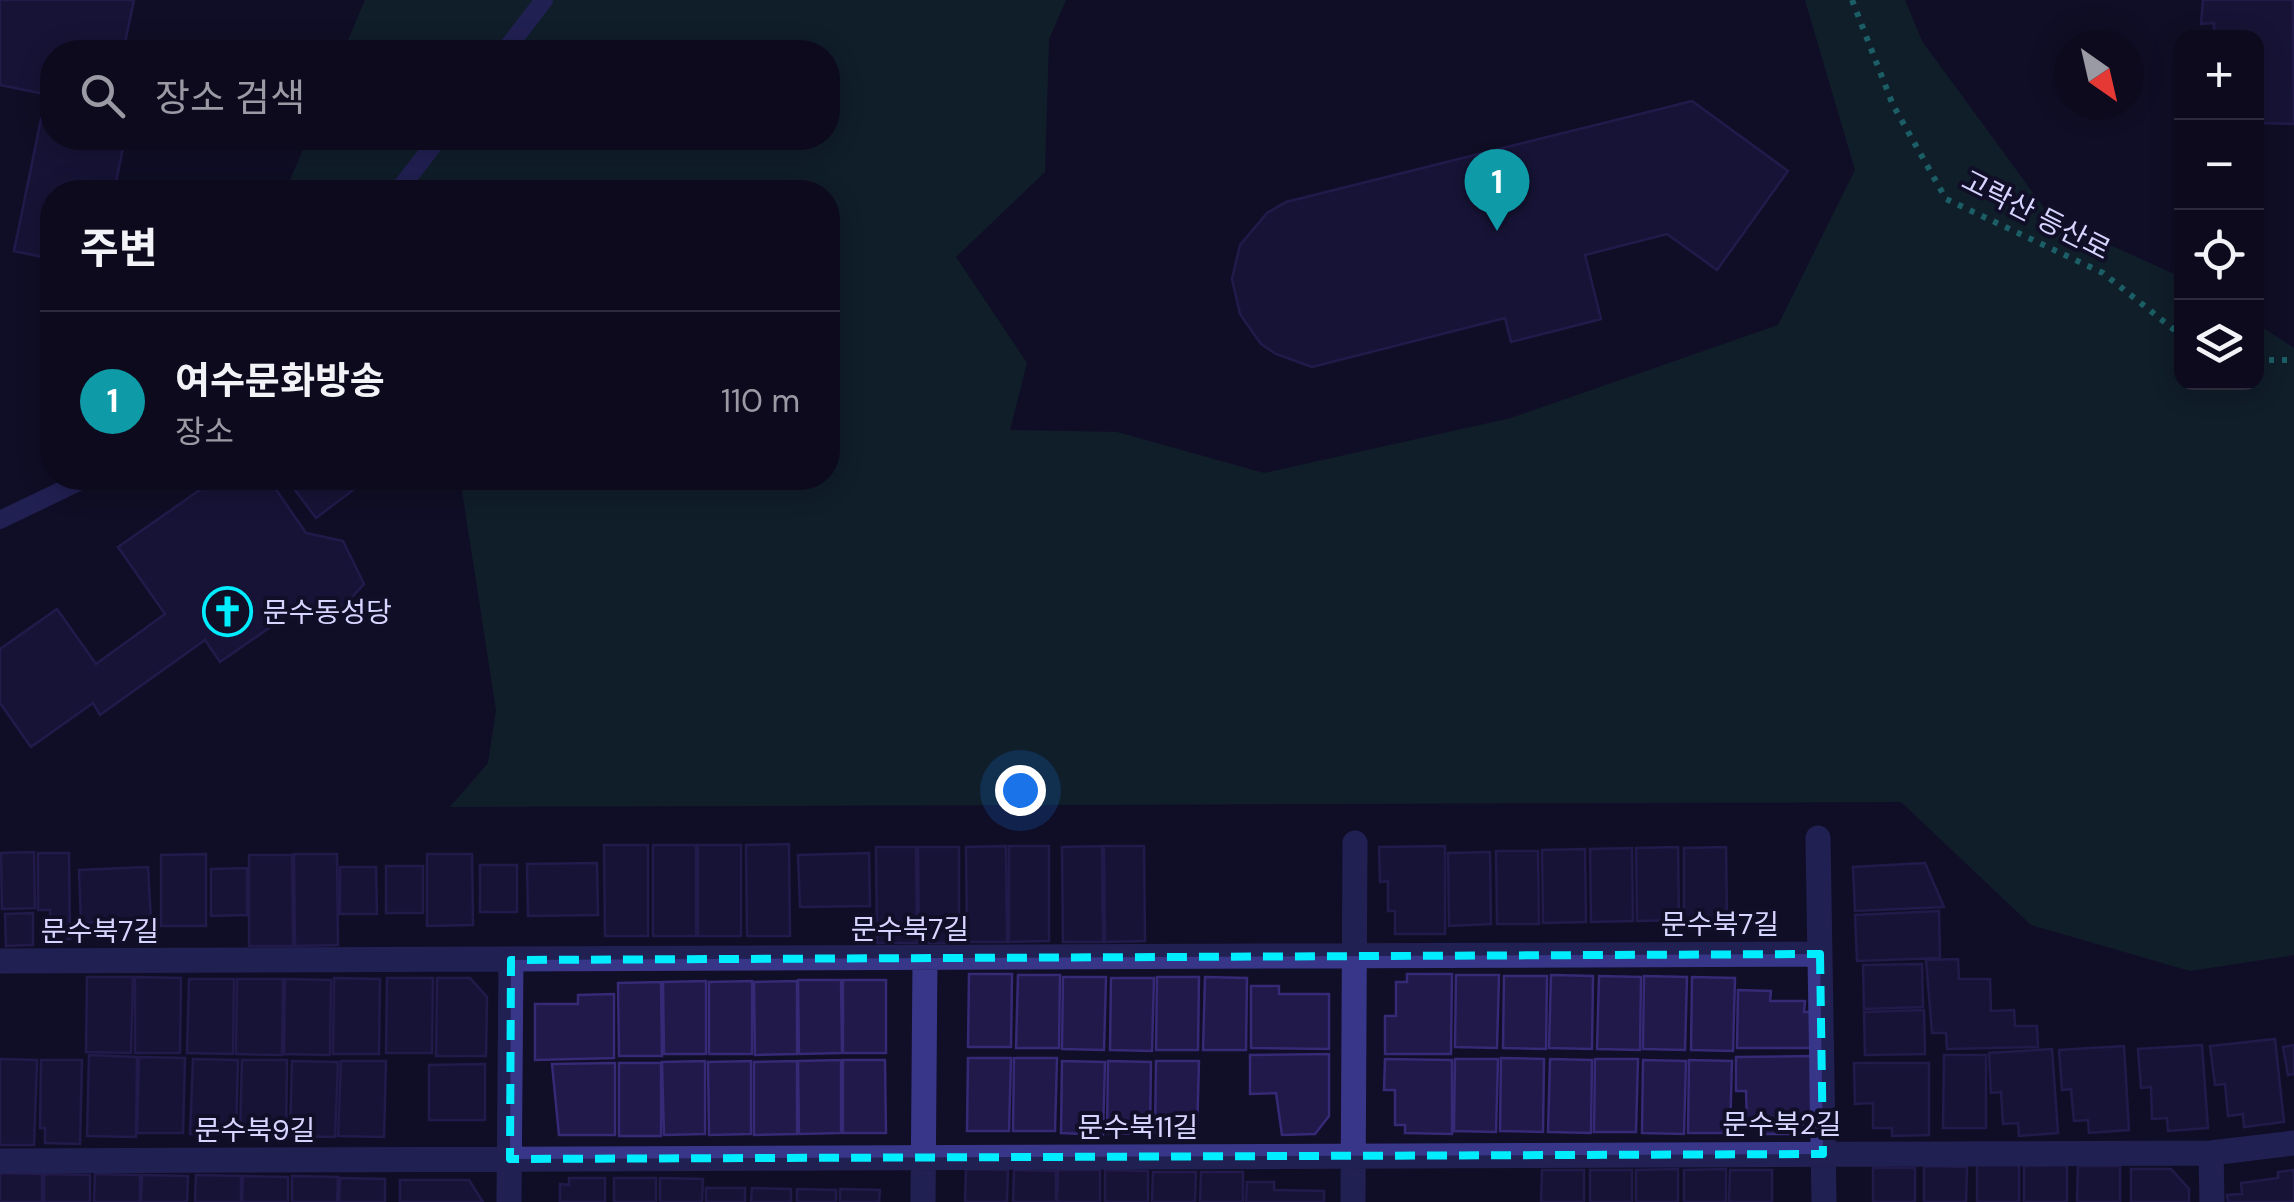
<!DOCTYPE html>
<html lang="ko">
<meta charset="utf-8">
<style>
:root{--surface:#0d0a1d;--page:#161326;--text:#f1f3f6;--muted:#9a9aa4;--line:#2d2b3b;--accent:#db2777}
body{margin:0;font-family:"DM Sans","Noto Sans KR",sans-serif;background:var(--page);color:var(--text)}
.controls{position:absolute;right:30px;top:30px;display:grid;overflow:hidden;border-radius:20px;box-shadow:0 5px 25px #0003}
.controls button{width:90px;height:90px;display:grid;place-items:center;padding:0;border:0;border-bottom:2px solid var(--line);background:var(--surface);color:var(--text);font:50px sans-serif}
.compass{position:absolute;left:2054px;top:30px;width:90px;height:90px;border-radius:50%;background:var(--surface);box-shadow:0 5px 25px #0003;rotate:146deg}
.you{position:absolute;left:1020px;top:790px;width:35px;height:35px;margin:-25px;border:8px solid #fff;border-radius:50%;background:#1a73e8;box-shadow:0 0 0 15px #1a73e833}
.badge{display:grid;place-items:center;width:65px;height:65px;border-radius:50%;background:var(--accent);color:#fff;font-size:32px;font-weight:700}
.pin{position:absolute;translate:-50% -82px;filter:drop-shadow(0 2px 5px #0008)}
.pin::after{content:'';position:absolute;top:52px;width:35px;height:30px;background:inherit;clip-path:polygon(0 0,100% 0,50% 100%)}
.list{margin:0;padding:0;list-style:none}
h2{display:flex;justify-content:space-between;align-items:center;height:130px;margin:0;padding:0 40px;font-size:42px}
h2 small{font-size:32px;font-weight:400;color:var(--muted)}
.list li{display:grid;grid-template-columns:65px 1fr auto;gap:30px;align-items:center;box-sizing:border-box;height:180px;padding:0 40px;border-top:2px solid var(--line)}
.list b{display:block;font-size:38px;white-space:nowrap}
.list p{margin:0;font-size:32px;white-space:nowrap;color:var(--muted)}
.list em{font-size:32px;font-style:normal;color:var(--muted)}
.icon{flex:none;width:55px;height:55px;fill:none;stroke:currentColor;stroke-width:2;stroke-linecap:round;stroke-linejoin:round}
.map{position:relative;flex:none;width:2294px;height:1202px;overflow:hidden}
.search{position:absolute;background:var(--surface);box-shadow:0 5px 25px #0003;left:40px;top:40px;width:800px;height:110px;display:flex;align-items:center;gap:25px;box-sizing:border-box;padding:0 35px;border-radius:40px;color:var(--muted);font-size:38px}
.panel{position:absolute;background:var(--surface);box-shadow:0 5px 25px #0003;left:40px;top:180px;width:800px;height:310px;border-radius:40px}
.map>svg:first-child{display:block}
.green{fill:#10312f}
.building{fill:#211949;stroke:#362976;stroke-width:2.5}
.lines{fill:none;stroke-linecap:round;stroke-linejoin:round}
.path{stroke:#28bfb1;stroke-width:6;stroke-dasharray:5 8;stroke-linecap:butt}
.lane{stroke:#373688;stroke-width:18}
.street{stroke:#373688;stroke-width:25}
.marked{fill:none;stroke:#00edff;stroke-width:8;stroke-dasharray:20 12;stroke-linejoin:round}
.labels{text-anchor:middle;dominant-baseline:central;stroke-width:8;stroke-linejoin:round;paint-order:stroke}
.street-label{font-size:28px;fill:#d7d4ff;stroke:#110e27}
.poi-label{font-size:28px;fill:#d7d4ff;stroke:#110e27;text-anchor:start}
</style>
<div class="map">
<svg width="2294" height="1202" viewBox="0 0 2294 1202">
<rect width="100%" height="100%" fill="#110e27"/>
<!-- green -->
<path class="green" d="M365,0H1066L1049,39L1045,172L956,257L1027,363L1010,430L1117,432L1264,473L1511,418L1778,325L1855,170L1805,0H1905L1922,41L2052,219L2181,277L2182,382H2256L2257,324L2294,348V955L2190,971L2031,925L1901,802L450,807L488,763L496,710L460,478H828V192H285L308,138H828V52H343Z"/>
<!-- building -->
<path class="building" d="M0,0H134L123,52H52L49,95L0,85Z
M2203,0H2293L2294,124L2256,123V38H2214V23L2201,24Z
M1692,101L1788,171L1717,270L1667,234L1585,255L1601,319L1511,342L1505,318L1312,367L1276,354L1261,344L1240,314L1232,279L1240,245L1267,213L1286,202Z
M41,119L52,121V138H125L114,192H52V259L14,251Z
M217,478H268L306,533L343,541L364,584L335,616L298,608L220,662L205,640L100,715L93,703L31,747L0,703V649L57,609L96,664L165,614L118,547Z
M286,478H369L316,518Z
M789,844L790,936H747L746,845Z
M604,845H648V936H605Z
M653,845H696V936H653Z
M698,845H741V936H698Z
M1006,846L1007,942H967L966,847Z
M1009,846H1049V941L1009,942Z
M1102,846L1103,942H1063L1062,847Z
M1104,846H1144L1145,941L1105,942Z
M1445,846V934H1395V911H1388V881L1380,882L1379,847Z
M876,847H916L917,943H877Z
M918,847H959V943H919Z
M1678,847L1679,920L1637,921L1636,848Z
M1726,847L1727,920H1684V848Z
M1632,848L1633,921L1591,922L1590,849Z
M1585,849L1586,922L1543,923L1542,850Z
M1496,851H1538L1539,924H1497Z
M34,852L35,908L2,909L1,853Z
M1490,852L1491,924L1449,926L1448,853Z
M38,853H69L70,939H51L50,910H38Z
M869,853L870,906L800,907L798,855Z
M206,854V926H161V855Z
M294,854H337L338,945L295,946Z
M427,854H472L473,925L427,926Z
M249,855H292L293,946H249Z
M597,863L598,915L528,916L527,864Z
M1925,863L1944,907L1855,911L1853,867Z
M480,865H517V912H480Z
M386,866H423V913H386Z
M148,867L151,920L81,923L79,870Z
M340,867H376L377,914H340Z
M247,868V915L211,916V869Z
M1939,911L1940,958L1857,961L1855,915Z
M33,913V945L6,946L5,914Z
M1958,959L1959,979H1990L1991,1011L2014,1010L2015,1026H2037L2038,1047L1947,1049L1946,1033H1932L1926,960Z
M1922,964L1923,1007L1864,1009L1863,965Z
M969,974H1012L1011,1047H968Z
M1407,974H1452L1451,1054H1385V1016H1396V982H1407Z
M1018,975H1060L1059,1048H1016Z
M1456,975H1499L1497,1048L1455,1047Z
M1551,975L1593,976L1592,1049L1549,1048Z
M1504,976H1547L1546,1049L1503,1048Z
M1599,976L1641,977L1640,1050L1597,1049Z
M1644,976L1687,977L1685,1050L1643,1049Z
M87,977H133L131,1053L86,1052Z
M135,977L181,978L180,1053H135Z
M1063,977H1106L1104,1050L1062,1049Z
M1157,977H1199L1198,1050H1156Z
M1205,977L1247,978L1246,1050H1203Z
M1692,977L1735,978L1733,1051L1691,1050Z
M334,978L380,979L379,1054H333Z
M387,978H433L432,1053H386Z
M437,978H470L487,997L486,1056H436Z
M1111,978H1154L1152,1051L1110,1050Z
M189,979H234L233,1054L187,1053Z
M237,979H283L282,1055L236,1054Z
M285,979L331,980L330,1055L284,1054Z
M798,980H841L842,1053L799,1054Z
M843,980H886V1053H843Z
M706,981V1054H664L663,982Z
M752,981V1054H709V982Z
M797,981V1054L755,1055L754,982Z
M661,982L662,1056H619L618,983Z
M1251,986H1279V994H1329V1049L1251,1048Z
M1738,990L1771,991L1770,1001H1805L1804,1012H1813L1812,1048H1737Z
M614,994V1058L535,1060V1004H578V995Z
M1924,1010L1925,1054L1865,1055L1864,1012Z
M2275,1039L2284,1122L2244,1127L2243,1114L2228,1116L2225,1084L2215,1085L2210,1046Z
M2202,1045L2208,1128L2168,1131L2167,1118L2152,1119L2151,1087L2141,1088L2138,1049Z
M2294,1045V1074L2288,1075L2283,1047Z
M2124,1046L2129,1130L2089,1133L2088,1120L2074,1121L2071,1089L2062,1090L2059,1050Z
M2052,1049L2058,1133L2019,1136L2018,1123L2003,1124L2001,1092L1991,1093L1989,1053Z
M1329,1054V1116L1315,1134L1282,1135L1276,1093L1250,1094V1055Z
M89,1055L137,1057L136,1137L87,1136Z
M1944,1055H1986V1128H1943Z
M1811,1056V1118L1797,1134H1757V1126H1747L1746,1091H1736V1057Z
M139,1057L185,1058L183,1133H137Z
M968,1058H1011L1009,1131H967Z
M1014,1058H1057L1055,1131H1013Z
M1501,1058L1544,1059L1543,1132L1500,1131Z
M0,1059L37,1060L34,1145H0Z
M193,1059L238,1060L236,1135L190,1134Z
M1385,1059L1452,1060V1134L1405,1133V1125H1395V1090H1384Z
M1455,1059H1498L1496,1132L1454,1131Z
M1550,1059L1592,1060L1591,1133L1548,1132Z
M1595,1059H1638L1636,1132H1594Z
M41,1060H82L80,1144L45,1143V1128H40Z
M242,1060H287L286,1136L240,1135Z
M841,1060V1133L799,1134L798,1061Z
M843,1060H885L886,1133H843Z
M1643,1060L1686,1061L1684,1134L1642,1133Z
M1689,1060L1732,1061L1730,1133H1688Z
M292,1061L338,1062L335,1137L290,1136Z
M341,1061H386L384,1137L338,1136Z
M705,1061V1134L664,1135L662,1062Z
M751,1061V1134L709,1135L708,1062Z
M797,1061V1134L754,1135V1062Z
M1062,1061L1105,1062L1103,1135L1061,1133Z
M1108,1061L1151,1062L1150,1134L1107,1133Z
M1156,1061H1199L1197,1134L1155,1133Z
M615,1063V1135H559L552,1064Z
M619,1063H661V1136H619Z
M1854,1063H1929V1135L1892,1136V1128H1873V1103L1855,1104Z
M485,1064V1120H429V1065Z
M1977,1165H2019V1202H1977Z
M2067,1165V1202H2024V1166Z
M1924,1166L1967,1167L1966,1202H1924Z
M2078,1166H2120V1202H2077Z
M1873,1168H1915V1202H1873Z
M966,1169L1008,1170L1007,1202H965Z
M1678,1169V1202H1636V1170Z
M1726,1169V1202H1684V1170Z
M2131,1169H2171L2189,1189V1202H2131Z
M1014,1170L1056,1171V1202H1013Z
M1058,1170H1100V1202H1057Z
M1105,1170L1148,1171V1202H1105Z
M1542,1170H1584V1202H1541Z
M1590,1170H1632V1202H1590Z
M1730,1170H1772V1202H1729Z
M2294,1170V1202H2228L2227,1195L2242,1194L2241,1183L2278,1178V1172Z
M1153,1172H1196L1195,1202H1152Z
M1201,1172H1243V1202H1200Z
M0,1173L42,1174V1202H0Z
M44,1174L90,1175V1202H44Z
M95,1174L140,1175V1202H94Z
M142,1175L188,1176L187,1202H141Z
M196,1175L241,1176V1202H195Z
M243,1176L288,1177V1202H242Z
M292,1176L338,1177L337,1202H292Z
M340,1178L385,1179V1202H339Z
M569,1178H605V1202H560V1184L569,1185Z
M614,1178H656V1202H614Z
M660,1178L703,1179L702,1202H660Z
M400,1180H469L483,1202H400Z
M1247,1182H1274V1190L1324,1191V1202H1246Z
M706,1188H745V1202H706Z
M752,1188L791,1189V1202H751Z
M797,1189L836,1190V1202H797Z
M840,1189L880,1190L879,1202H840Z"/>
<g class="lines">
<!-- path -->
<path class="path" d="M1852,0L1893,105L1946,199L2103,273L2182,336
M2256,360H2294"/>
<!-- lane -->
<path class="lane" d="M504,52L544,0
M397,192L439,138
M0,520L87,478"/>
<!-- street -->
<path class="street" d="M1818,838L1824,1202
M0,961L1820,954
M2211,1153L2212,1202
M0,1161L2211,1153L2294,1143
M509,1202L511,960
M923,1202L925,959
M1353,1202L1355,843"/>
</g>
<!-- marked area -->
<path d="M0 0H2294V1202H0ZM1820,954L1823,1154L510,1159L511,960Z" fill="#110e27" fill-opacity=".55" fill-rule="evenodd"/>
<path class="marked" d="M1820,954L1823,1154L510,1159L511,960Z"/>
<!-- icons -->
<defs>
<symbol id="church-ring" viewBox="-11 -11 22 22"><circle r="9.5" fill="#110e27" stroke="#00edff" stroke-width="1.5"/><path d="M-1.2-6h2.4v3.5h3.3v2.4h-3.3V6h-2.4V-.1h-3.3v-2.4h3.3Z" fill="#00edff"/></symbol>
</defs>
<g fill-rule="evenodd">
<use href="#church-ring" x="200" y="584" width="55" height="55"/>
</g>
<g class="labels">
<!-- street labels -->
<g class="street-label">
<text transform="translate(2036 215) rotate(27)">고락산 등산로</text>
<text x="1720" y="924">문수북7길</text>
<text x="910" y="929">문수북7길</text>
<text x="100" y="931">문수북7길</text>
<text x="1782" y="1124">문수북2길</text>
<text x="1138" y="1127">문수북11길</text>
<text x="255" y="1130">문수북9길</text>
</g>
<!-- poi labels -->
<g class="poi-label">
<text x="263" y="612">문수동성당</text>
</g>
</g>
</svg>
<div class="controls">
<button>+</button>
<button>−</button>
<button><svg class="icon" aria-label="locate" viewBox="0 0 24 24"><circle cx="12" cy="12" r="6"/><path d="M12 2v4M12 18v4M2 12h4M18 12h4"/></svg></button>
<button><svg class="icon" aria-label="layers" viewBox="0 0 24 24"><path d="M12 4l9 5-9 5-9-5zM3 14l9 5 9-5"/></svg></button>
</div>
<svg class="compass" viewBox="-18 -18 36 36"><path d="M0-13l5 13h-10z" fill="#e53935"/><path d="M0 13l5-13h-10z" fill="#9a9aa4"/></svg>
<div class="you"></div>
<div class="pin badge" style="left:1497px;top:231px;background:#0f9aa8">1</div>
<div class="search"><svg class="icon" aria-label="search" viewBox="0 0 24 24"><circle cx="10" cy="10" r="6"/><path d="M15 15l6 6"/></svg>장소 검색</div>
<section class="panel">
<h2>주변<small></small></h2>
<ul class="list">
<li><span class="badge" style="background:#0f9aa8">1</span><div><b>여수문화방송</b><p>장소</p></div><em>110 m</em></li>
</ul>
</section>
</div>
